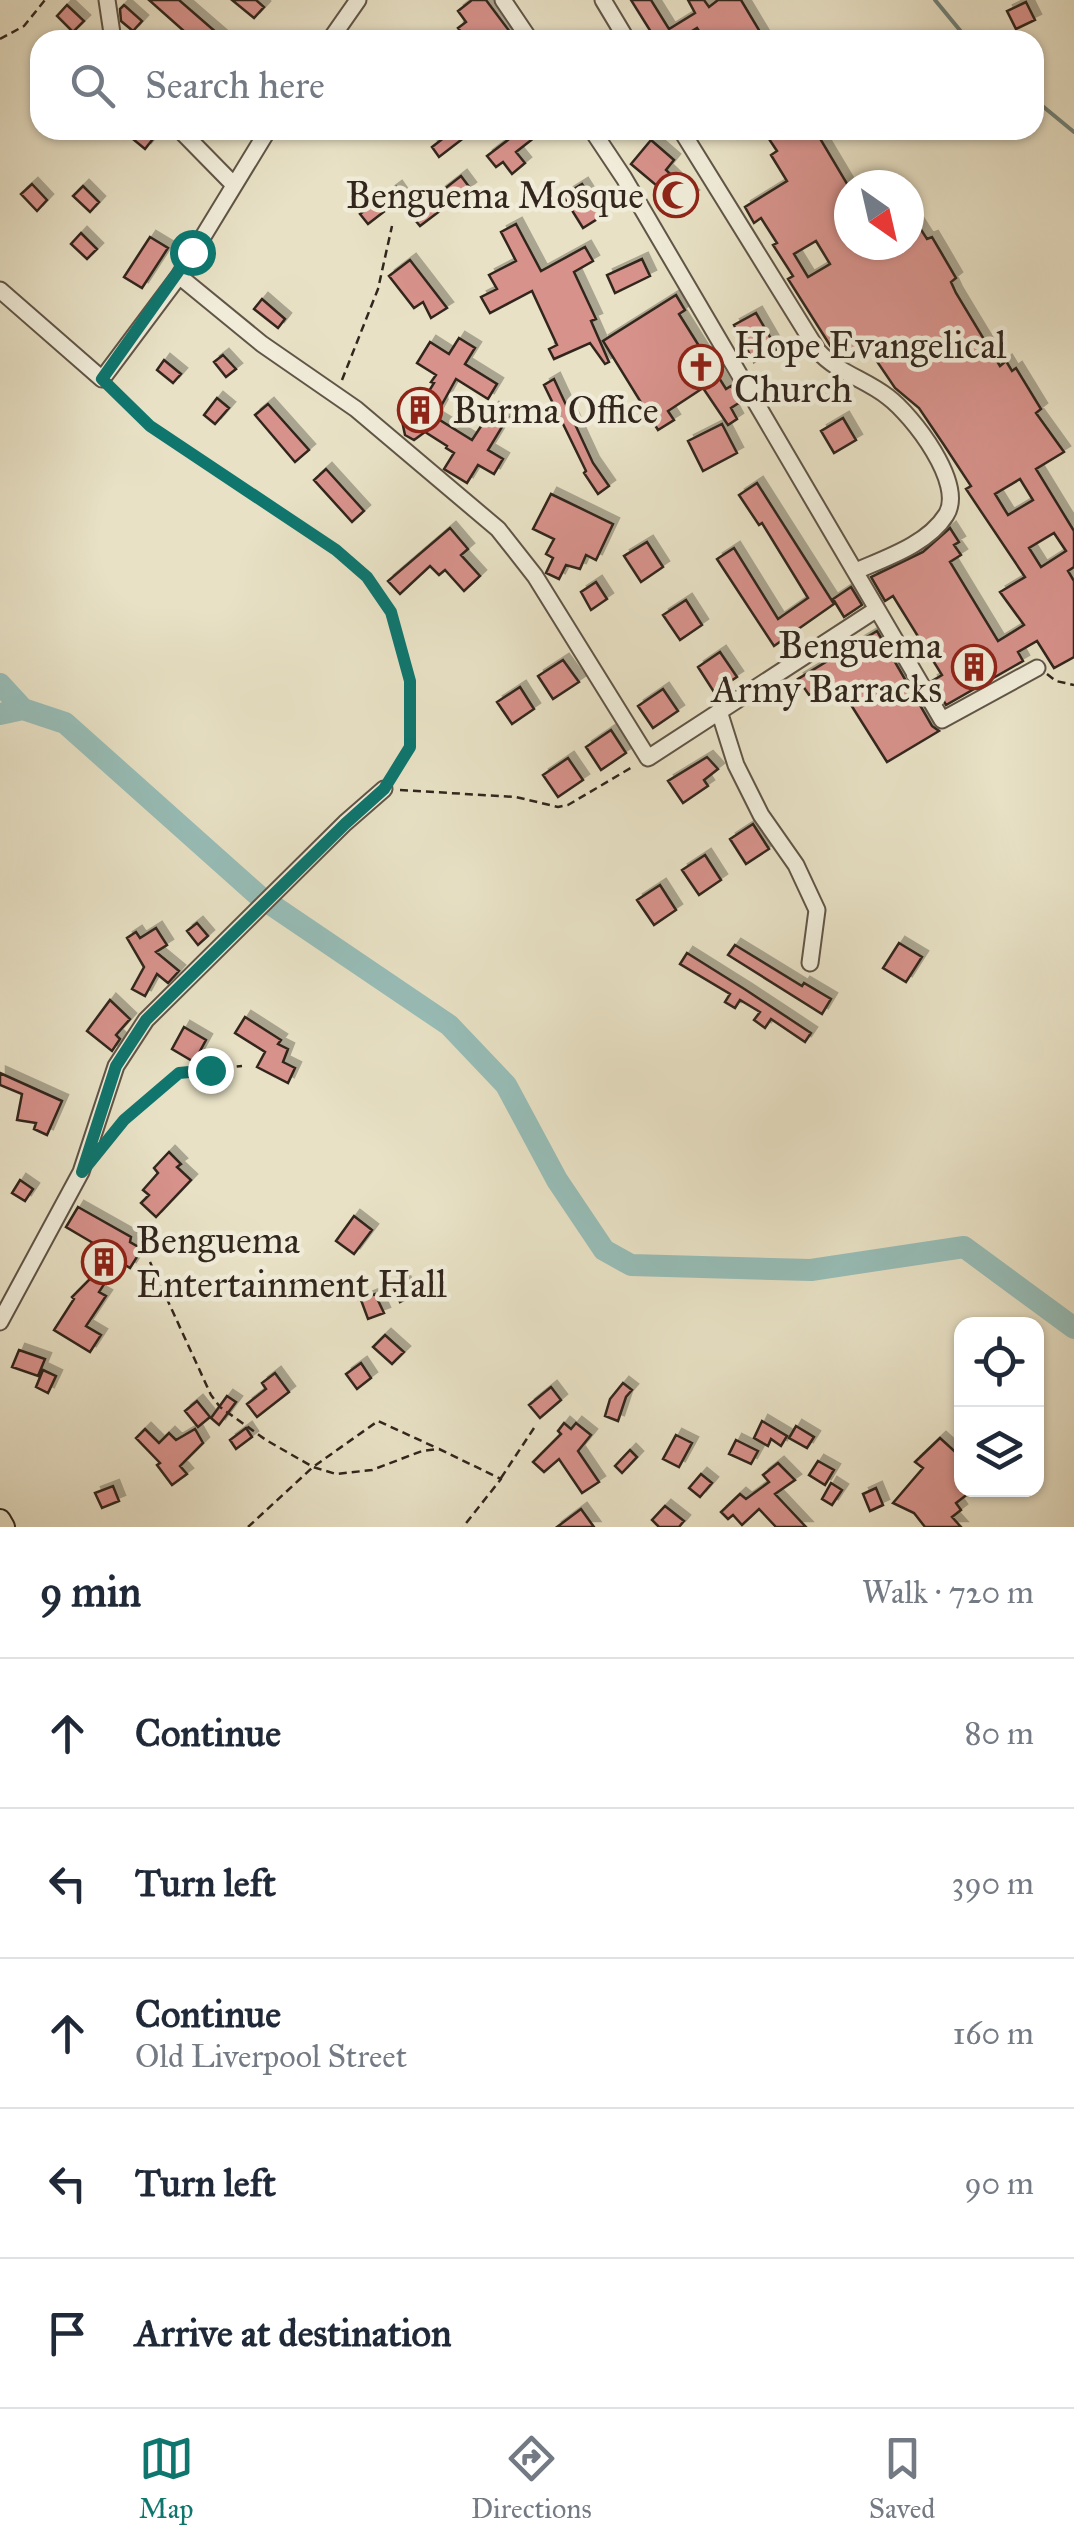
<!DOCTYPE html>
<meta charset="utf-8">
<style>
:root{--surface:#fff;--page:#f6f6f7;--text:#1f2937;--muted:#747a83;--line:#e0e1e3;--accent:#0f766e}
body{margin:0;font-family:"IM FELL Great Primer",serif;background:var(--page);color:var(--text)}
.controls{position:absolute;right:30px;bottom:30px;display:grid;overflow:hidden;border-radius:20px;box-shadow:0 2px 8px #0004}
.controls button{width:90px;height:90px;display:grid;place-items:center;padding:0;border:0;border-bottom:2px solid var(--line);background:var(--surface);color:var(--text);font:50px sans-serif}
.compass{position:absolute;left:834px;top:170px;width:90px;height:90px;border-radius:50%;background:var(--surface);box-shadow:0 2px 8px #0004;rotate:146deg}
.stop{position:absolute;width:30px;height:30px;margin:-22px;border:8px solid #0f766e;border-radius:50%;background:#fff}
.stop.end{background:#0f766e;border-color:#fff;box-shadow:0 2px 10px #0008}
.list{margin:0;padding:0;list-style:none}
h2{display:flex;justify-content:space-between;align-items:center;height:130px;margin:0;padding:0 40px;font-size:42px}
h2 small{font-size:32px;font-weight:400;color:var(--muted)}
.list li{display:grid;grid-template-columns:65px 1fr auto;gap:30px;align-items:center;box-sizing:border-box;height:150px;padding:0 40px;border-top:2px solid var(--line)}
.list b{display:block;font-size:38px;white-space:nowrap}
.list p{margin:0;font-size:32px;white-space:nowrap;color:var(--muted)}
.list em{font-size:32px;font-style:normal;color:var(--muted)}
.icon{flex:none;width:55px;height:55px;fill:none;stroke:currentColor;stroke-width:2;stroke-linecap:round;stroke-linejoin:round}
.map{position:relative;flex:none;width:1074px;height:1527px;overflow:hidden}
.search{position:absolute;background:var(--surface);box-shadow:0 2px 8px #0004;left:30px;right:30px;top:30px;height:110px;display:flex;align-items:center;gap:25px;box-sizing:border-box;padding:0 35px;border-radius:30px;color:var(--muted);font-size:38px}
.sheet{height:880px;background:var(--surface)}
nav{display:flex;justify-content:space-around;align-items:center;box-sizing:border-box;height:140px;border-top:2px solid var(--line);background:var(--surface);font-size:28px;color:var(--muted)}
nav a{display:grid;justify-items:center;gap:5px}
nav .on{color:var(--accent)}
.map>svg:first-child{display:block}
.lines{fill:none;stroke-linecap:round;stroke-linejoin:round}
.stream{stroke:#6f8179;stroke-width:4}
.river{stroke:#97bdb7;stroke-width:22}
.building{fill:#d7928b;stroke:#32261d;stroke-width:2.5;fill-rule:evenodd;filter:url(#shadow)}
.minor-casing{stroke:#605547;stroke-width:19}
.major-casing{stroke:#32261d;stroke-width:24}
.path{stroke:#32261d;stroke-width:2.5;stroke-dasharray:8 5;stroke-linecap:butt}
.minor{stroke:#f0ecd9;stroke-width:15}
.major{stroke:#e8e1c5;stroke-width:20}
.route{stroke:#0f766e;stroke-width:12}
.labels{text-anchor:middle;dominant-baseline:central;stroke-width:9;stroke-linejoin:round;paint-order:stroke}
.poi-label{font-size:38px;fill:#32261d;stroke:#f0ecd9;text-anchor:start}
</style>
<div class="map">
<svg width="1074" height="1527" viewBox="0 0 1074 1527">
<defs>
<filter id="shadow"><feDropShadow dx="6" dy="-6" stdDeviation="0" flood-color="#0004"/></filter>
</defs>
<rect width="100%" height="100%" fill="#e8e1c5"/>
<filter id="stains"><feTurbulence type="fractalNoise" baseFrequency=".002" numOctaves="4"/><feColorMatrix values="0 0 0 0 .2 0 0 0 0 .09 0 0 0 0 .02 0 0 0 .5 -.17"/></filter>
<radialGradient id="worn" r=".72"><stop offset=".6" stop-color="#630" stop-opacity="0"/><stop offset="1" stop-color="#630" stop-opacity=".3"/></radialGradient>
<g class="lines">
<!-- stream -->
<path class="stream" d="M935,0L968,40
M1034,99L1074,132"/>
<!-- river -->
<path class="river" d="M0,684L23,709
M0,714L23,709L65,723L260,897L449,1025L506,1085L557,1180L604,1250L631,1265L811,1270L964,1247L1074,1328"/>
</g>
<!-- building -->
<path class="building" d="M149,0H179L225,40H194Z
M232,0H256L264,7L254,18Z
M472,0H486L516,40H467L458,28L466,22L458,11Z
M631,0H651L669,29L695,13L688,0H704L709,7L718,0H741L765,40H705L697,28L677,40H656Z
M1026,2L1035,20L1016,29L1007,11Z
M67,5L84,21L73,32L57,16Z
M124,5L142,21L133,31L121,21L120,9Z
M122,130H160L145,149Z
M454,130H474L439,157L432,147Z
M521,130H544L516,152L525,163L512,174L503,162L496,167L487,156Z
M763,130H815L849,187V245H909V211L927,239L932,237L942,254L956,278L951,282L956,293L1000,366L1006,361L1012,371L1016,368L1041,409L1036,413L1064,452L1036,469L1074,531V567L1068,571L1074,581V657L1054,668L1037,641L1018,652L1023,661L946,705L932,681L942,675L893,596L885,601L871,577L923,552L950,528L959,542L954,545L961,555L950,562L998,641L1024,625L1000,592L1025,577L966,489L971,486L944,445L919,408L895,388L876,360L883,356L872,339L855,350L858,356L850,361L833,350L788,279L793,276L773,245L777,243L761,218L754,223L745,207L787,181L771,155L777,151ZM816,241L830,264L808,277L794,254ZM1020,479L1033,500L1008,515L995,494ZM1054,533L1066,551L1041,567L1029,548Z
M651,140L674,160L666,170L693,196L677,211L659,193L662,190L631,164Z
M461,176L470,188L420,226L411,215Z
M32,184L47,200L37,211L21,194Z
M582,184L602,216L583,228L563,196Z
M83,186L99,202L90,212L73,196Z
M396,187L403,197L368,224L360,214Z
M516,224L541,271L585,247L593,261L574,272L596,319L591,321L609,362L605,364L590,343L554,359L549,349L557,345L532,291L490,313L481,297L497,289L489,275L516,261L501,232Z
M81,233L97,249L87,259L71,244Z
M150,237L168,248L142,288L124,277Z
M642,259L650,276L615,293L607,275Z
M410,260L447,308L431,318L423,302L414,308L389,276Z
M676,295L685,310L679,314L726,389L731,386L742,401L731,408L737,419L728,425L703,388L668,411L674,420L658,430L603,341Z
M262,299L285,319L278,328L254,309Z
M756,313L777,349L754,362L734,325Z
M459,338L475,348L465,364L497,384L488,399L456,379L435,417L472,440L493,408L508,417L488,450L503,459L494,474L478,465L467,483L444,469L454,453L446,448L447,446L425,432L414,440L405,435L402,421L405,416L400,413L405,404L410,407L414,402L420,406L434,383L431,382L436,375L417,363L430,342L449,354Z
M223,355L236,369L226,377L214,362Z
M164,360L181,374L173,383L157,370Z
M554,379L593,463L609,486L598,494L584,473L586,471L544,385Z
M217,398L229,408L215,424L204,415Z
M268,404L309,450L295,462L255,415Z
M843,418L856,440L834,453L821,431Z
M722,424L737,453L703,471L688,441Z
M326,469L364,511L352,522L314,480Z
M757,483L834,604L774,646L717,559L734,548L778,619L808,598L762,523L759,525L739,495Z
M551,494L613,524L596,560L586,555L580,569L566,565L559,579L546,573L553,558L546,554L554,539L533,529Z
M450,528L468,549L461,555L480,576L464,591L445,570L439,575L430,566L400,594L388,581Z
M647,542L663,567L641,582L624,556Z
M596,582L607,599L591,610L581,592Z
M851,587L862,605L844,617L833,599Z
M686,600L702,625L680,640L663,615Z
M877,631L932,726L939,731L887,762L841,689L819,702L813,693L809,695L798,679Z
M720,652L737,677L714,692L698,667Z
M563,660L579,682L553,699L538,676Z
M520,687L534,709L512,724L497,702Z
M663,689L678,711L653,728L638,706Z
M611,730L626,753L601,770L586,747Z
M707,757L718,769L704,780L708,786L683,803L668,781Z
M568,758L583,780L558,797L543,775Z
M753,824L769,849L746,864L730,839Z
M705,855L721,880L699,895L682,870Z
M660,885L676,910L654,925L637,900Z
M197,923L208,936L198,945L187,931Z
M156,928L167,945L156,952L179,971L168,983L157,974L145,996L132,989L144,967L127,938L136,932L140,938Z
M899,943L922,957L906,982L883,968Z
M735,945L802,986L804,983L831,999L822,1014L728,955Z
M687,953L746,990L811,1033L805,1042L771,1019L765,1028L754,1020L760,1012L740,1000L735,1008L725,1002L730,994L680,964Z
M110,1000L130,1019L116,1035L120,1039L112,1051L87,1031Z
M245,1017L281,1040L278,1044L288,1049L283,1062L295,1068L288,1083L257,1067L265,1052L235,1033Z
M184,1027L206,1040L194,1062L172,1049Z
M0,1073L62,1101L47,1135L34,1129L36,1123L17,1120L22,1094L0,1085Z
M169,1152L181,1164L177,1167L191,1180L156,1217L141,1203L149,1195L143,1190L158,1173L154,1168Z
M20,1180L33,1189L25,1201L12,1193Z
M78,1207L131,1237L130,1242L142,1249L130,1268L119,1261L99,1292L106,1296L86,1326L101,1335L90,1352L54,1330L74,1299L72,1297L89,1280L92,1263L87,1261L93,1243L66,1227Z
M354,1216L372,1230L354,1254L336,1241Z
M403,1279L410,1297L400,1302L391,1282Z
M375,1294L384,1313L368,1319L361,1300Z
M385,1335L404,1352L392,1364L373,1347Z
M19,1350L45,1359L38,1376L12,1367Z
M361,1363L371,1378L357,1389L346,1374Z
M43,1370L56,1376L48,1393L36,1387Z
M275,1373L289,1392L257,1417L247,1404L266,1389L262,1383Z
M623,1383L632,1390L626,1397L618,1421L605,1416L610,1399Z
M551,1387L561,1400L540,1418L529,1405Z
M227,1396L236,1402L219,1425L211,1418Z
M197,1401L210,1417L198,1427L185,1411Z
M762,1421L787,1436L781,1446L771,1439L768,1446L754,1438Z
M564,1423L571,1429L576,1423L591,1435L578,1451L599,1482L582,1493L559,1459L544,1472L533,1462L561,1434L558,1431Z
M796,1426L814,1437L807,1448L789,1438Z
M246,1428L252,1437L236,1449L230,1440Z
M145,1429L159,1443L169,1433L176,1440L195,1429L203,1443L180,1466L187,1474L172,1485L157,1465L160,1463L136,1438Z
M676,1435L692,1443L679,1467L663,1459Z
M940,1438L962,1458V1490H973L956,1503L961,1510L952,1517L961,1527H925L914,1513L893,1503L923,1468L915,1462Z
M736,1440L758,1451L751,1464L729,1454Z
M630,1450L637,1457L622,1473L615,1466Z
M818,1461L834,1470L825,1485L809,1475Z
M778,1463L795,1480L775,1494L806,1527H776L759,1509L742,1525L733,1515L728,1519L721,1512L740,1494L746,1499L769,1482L763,1475Z
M701,1474L712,1483L700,1497L689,1488Z
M831,1483L842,1490L832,1505L822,1499Z
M113,1486L119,1501L102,1508L95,1493Z
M876,1488L883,1505L870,1511L863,1494Z
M665,1506L684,1521L679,1527H659L652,1520Z
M581,1509L594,1527H557Z"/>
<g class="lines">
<defs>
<path id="minor" d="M107,0L113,40
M503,0L530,40
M603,0L627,40
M330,40L358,0
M180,130L233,184
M681,130L818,351C838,373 865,379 888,397C912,415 966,484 946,515C928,544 886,558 856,571
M179,276L262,344L356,409L498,529L535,576L648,758L877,609L624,178L592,130
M0,290L102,379L179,276L268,130
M877,609L942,720L1037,668
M719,711L736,765L761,815L796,865L817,910L810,963
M0,1322L81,1172L116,1066L146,1020L345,823L384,789"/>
<path id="major" d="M0,1520L4,1527"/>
</defs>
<!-- minor casing -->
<use href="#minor" class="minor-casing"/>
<!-- major casing -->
<use href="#major" class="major-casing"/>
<!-- path -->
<path class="path" d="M0,39L24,26L45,0
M342,380L378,289L392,226
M110,387L150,426L336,550L367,577L391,612L410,681L409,747L391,779
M1047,674L1056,681L1074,685
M400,790L516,797L558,807L568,805L634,766
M108,1140L124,1120L179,1073L242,1066
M150,1262L211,1395L220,1407L266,1440L313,1467L336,1474L372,1470L422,1451L439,1449L501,1479L463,1527
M501,1478L534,1428
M248,1527L313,1467L378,1421L437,1448"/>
<!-- minor -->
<use href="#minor" class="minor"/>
<!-- major -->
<use href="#major" class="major"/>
</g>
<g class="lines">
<!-- route -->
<path class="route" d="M192,252L102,379L150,426L336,550L367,577L391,612L410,681V747L384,789L345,824L146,1020L116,1066L82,1172L124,1120L179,1073L210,1070"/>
</g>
<!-- icons -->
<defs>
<symbol id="mosque-ring" viewBox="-11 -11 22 22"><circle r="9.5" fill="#f0ecd9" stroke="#8f2418" stroke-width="1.5"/><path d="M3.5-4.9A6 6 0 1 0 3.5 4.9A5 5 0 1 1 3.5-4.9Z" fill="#8f2418"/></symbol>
<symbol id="church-ring" viewBox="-11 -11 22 22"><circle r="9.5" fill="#f0ecd9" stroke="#8f2418" stroke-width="1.5"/><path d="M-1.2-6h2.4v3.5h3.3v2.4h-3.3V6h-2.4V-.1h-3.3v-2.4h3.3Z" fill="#8f2418"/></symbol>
<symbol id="building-ring" viewBox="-11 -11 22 22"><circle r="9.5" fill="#f0ecd9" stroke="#8f2418" stroke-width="1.5"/><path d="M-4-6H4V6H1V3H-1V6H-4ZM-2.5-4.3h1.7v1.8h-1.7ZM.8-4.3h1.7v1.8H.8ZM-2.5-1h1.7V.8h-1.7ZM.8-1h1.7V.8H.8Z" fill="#8f2418"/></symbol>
</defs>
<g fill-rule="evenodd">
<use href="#mosque-ring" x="651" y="170" width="50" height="50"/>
<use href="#church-ring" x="676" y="342" width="50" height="50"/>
<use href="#building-ring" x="395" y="385" width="50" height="50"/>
<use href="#building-ring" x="949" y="642" width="50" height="50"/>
<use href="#building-ring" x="79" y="1237" width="50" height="50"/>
</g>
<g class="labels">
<!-- poi labels -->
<g class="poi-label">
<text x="644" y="195" text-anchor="end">Benguema Mosque</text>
<text x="734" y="345">Hope Evangelical<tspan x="734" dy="44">Church</tspan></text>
<text x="452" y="410">Burma Office</text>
<text x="942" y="645" text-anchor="end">Benguema<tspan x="942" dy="44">Army Barracks</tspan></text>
<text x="136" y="1240">Benguema<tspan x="136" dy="44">Entertainment Hall</tspan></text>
</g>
</g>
<rect width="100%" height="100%" filter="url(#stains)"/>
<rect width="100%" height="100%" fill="url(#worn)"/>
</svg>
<div class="controls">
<button><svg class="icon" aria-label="locate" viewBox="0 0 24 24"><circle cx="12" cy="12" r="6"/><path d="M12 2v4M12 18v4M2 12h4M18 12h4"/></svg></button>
<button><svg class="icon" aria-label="layers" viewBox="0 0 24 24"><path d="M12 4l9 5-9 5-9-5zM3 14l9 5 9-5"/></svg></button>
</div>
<svg class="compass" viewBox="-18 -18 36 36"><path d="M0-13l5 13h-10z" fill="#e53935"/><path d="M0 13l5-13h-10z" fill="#747a83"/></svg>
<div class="stop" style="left:192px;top:252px"></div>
<div class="stop end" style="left:210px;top:1070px"></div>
<div class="search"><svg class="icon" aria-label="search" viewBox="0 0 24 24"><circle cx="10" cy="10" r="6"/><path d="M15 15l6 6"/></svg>Search here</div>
</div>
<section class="sheet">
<h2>9 min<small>Walk · 720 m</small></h2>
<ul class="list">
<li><svg class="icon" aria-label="ahead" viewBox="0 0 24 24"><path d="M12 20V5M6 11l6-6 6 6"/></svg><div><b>Continue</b></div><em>80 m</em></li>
<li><svg class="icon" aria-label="left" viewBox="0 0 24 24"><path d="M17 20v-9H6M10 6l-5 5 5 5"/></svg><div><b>Turn left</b></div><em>390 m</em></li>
<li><svg class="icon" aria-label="ahead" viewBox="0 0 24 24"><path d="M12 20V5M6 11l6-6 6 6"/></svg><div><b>Continue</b><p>Old Liverpool Street</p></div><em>160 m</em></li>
<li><svg class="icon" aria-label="left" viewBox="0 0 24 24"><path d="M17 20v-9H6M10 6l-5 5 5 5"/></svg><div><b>Turn left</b></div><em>90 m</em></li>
<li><svg class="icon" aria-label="arrive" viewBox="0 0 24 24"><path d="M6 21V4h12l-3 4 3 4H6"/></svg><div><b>Arrive at destination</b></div></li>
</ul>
</section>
<nav>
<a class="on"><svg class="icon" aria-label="map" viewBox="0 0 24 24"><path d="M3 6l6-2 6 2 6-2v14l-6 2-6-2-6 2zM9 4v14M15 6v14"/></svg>Map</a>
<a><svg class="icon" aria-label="directions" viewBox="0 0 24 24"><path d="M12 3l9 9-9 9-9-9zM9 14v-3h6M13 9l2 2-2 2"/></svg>Directions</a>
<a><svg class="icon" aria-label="saved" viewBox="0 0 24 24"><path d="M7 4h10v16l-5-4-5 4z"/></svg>Saved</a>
</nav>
